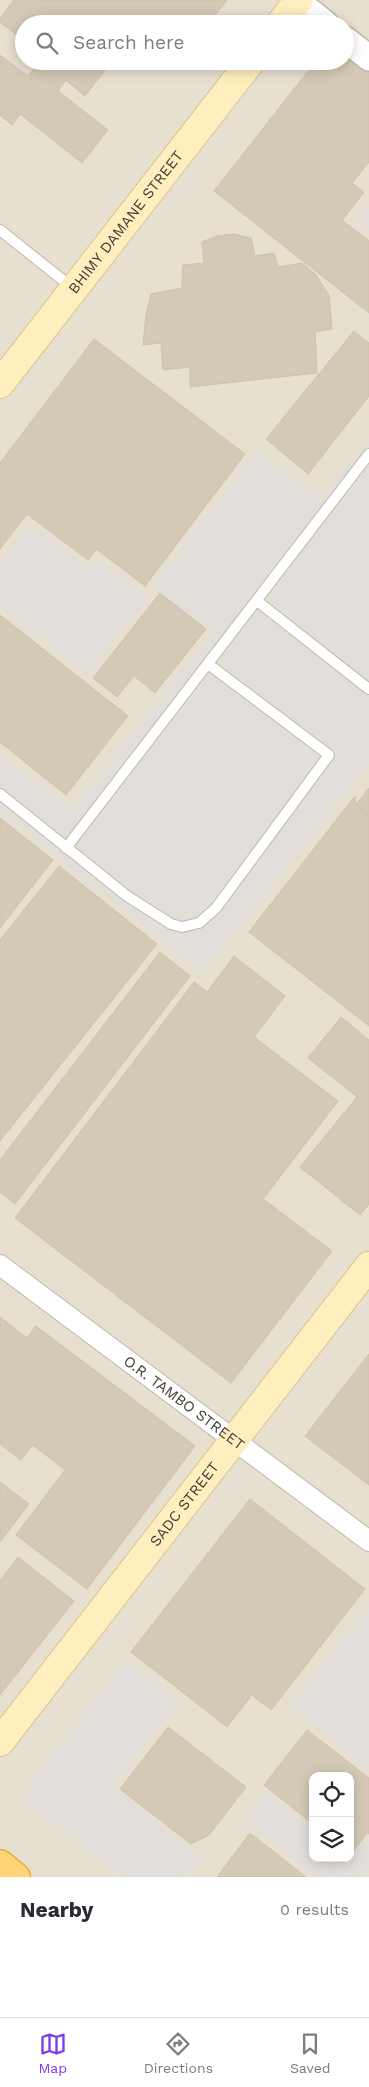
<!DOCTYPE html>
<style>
:root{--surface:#fff;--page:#f2f2f3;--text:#2b2b33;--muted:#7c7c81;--line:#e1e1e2;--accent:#7c3aed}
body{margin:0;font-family:"Work Sans",sans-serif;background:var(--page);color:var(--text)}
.controls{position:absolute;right:15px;bottom:15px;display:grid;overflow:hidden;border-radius:10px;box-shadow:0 2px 12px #0003}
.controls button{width:45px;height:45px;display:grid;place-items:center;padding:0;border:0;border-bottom:1px solid var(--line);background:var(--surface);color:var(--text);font:25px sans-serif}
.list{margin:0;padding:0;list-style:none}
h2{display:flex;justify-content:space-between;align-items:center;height:65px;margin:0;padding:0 20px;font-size:21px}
h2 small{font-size:16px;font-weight:400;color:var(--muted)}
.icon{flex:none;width:28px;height:28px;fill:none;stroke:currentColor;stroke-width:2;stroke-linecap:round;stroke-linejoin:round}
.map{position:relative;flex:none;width:369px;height:1877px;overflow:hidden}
.search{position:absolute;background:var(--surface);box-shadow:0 2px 12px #0003;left:15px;right:15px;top:15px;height:55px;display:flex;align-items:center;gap:12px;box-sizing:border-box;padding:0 18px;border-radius:28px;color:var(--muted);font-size:19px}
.sheet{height:140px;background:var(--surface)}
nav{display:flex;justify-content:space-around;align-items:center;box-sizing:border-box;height:70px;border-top:1px solid var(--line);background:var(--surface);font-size:14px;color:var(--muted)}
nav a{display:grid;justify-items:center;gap:2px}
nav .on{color:var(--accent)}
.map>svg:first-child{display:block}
.residential{fill:#e7dfcf;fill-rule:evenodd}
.parking{fill:#e2dfdb}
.building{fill:#d4c9b6;stroke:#d0c1a9}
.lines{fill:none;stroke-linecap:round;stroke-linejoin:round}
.service-casing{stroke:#c1b8a7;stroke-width:12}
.minor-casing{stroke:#c1b8a7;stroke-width:22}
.tertiary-casing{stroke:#c1b8a7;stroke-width:28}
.secondary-casing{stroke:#d9c58f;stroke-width:30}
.trunk-casing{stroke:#e9a025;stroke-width:30}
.service{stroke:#fff;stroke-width:10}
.minor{stroke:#fff;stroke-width:20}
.tertiary{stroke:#fff;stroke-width:25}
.secondary{stroke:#ffefbf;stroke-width:28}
.trunk{stroke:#ffd477;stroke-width:28}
.labels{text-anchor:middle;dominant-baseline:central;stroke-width:4;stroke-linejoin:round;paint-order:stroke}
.street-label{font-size:15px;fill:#443d32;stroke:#fff}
</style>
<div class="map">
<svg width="369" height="1877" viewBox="0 0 369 1877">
<rect width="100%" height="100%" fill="#f3ede2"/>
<!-- residential -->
<path class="residential" d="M0,0H369V1877H0ZM24,24H345V61H24ZM313,1776H350V1858H313Z"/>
<!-- parking -->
<path class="parking" d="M369,206V230L357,220Z
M369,439V762L203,973L0,812V754L72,810L213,632L153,584L258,450L321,500Z
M31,523L88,569L97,558L148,598L87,675L0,606V562Z
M369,1606V1769L290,1707Z
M126,1660L178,1702L112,1787L202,1857L186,1877H123L27,1803L28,1787Z
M267,1793L313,1827V1858H350L365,1837L369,1841V1868L362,1877H316L245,1822Z"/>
<!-- building -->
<path class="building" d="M14,0H227L208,24H154L146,18L141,24H24V41L0,22V18Z
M345,53L369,71V162L352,183L364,192L342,220L369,241V313L214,191L316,61H345Z
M0,55L28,76L40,61H112L85,96L66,80L58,91L108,130L82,163L20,114L12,125L0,115Z
M234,234L251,238L255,256L274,253L278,267L302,263L316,275L329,295L332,329L315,332L317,373L190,387V367L163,370L161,343L143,345L146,314L151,294L182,288L183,265L204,263L202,242L217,236Z
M354,331L369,343V396L308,474L266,439Z
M94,339L245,454L145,586L96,549L88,560L27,514L0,549V463Z
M160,593L206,629L155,693L134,676L117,697L93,678Z
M0,615L128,716L66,795L0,742Z
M369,788V815L356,805Z
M355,796L356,805L369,815V1026L249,932Z
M0,818L53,860L0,928Z
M59,866L157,944L0,1141V940Z
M160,952L190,976L15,1204L0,1192V1160Z
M234,956L285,996L254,1037L338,1101L263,1199L332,1251L231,1383L15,1218L194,982L207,992Z
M341,1017L369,1040V1204L360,1215L300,1167L357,1097L308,1058Z
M0,1317L27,1338L36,1326L195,1446L87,1589L16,1535L65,1470L33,1445L21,1460L0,1444Z
M369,1354V1485L305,1436Z
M0,1482L29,1504L0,1542Z
M250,1499L365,1589L271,1710L252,1695L227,1727L131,1652Z
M18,1557L74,1601L0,1695V1581Z
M168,1727L246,1787L209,1835L191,1844L120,1789Z
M307,1730L369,1778V1834L367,1833L351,1854L350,1776H313V1824L264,1785Z
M250,1833L306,1877H217Z"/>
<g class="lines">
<defs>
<path id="service" d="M0,230L74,289
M257,601L369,689
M0,794L127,896L171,924L182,927L199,923L216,908L329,755L208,664
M66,848L369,454"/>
<g id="minor">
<path id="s1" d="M0,1265L369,1541"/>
</g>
<path id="tertiary" d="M296,0L326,24
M345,39L369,58"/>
<g id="secondary">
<path d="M280,24L299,0"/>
<path id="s2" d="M0,384L251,61"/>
<path id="s3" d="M0,1742L369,1266"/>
</g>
<path id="trunk" d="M0,1864L16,1877"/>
</defs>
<!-- service casing -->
<use href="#service" class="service-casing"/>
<!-- minor casing -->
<use href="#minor" class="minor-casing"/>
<!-- tertiary casing -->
<use href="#tertiary" class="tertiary-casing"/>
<!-- secondary casing -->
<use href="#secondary" class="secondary-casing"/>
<!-- trunk casing -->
<use href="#trunk" class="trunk-casing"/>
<!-- service -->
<use href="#service" class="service"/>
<!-- minor -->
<use href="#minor" class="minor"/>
<!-- tertiary -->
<use href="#tertiary" class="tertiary"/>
<!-- secondary -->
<use href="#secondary" class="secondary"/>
<!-- trunk -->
<use href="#trunk" class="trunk"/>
</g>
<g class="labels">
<!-- street labels -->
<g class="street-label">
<text stroke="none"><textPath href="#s2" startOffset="205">BHIMY DAMANE STREET</textPath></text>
<text stroke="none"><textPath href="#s1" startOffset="230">O.R. TAMBO STREET</textPath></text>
<text stroke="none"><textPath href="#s3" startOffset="301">SADC STREET</textPath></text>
</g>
</g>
</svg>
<div class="controls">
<button><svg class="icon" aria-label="locate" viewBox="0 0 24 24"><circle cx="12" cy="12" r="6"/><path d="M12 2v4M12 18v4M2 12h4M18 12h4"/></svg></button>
<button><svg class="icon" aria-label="layers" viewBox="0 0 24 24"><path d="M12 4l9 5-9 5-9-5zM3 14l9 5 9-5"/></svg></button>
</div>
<div class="search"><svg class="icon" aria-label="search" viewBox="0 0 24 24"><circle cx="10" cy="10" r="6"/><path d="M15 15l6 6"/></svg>Search here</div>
</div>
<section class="sheet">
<h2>Nearby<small>0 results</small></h2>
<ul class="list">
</ul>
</section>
<nav>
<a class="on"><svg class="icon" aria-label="map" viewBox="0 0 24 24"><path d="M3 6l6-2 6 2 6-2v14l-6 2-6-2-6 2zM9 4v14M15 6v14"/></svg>Map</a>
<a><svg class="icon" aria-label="directions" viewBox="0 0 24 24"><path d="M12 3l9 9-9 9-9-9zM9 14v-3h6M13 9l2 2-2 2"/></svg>Directions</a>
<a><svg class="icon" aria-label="saved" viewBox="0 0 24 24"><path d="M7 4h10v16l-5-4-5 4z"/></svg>Saved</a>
</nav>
